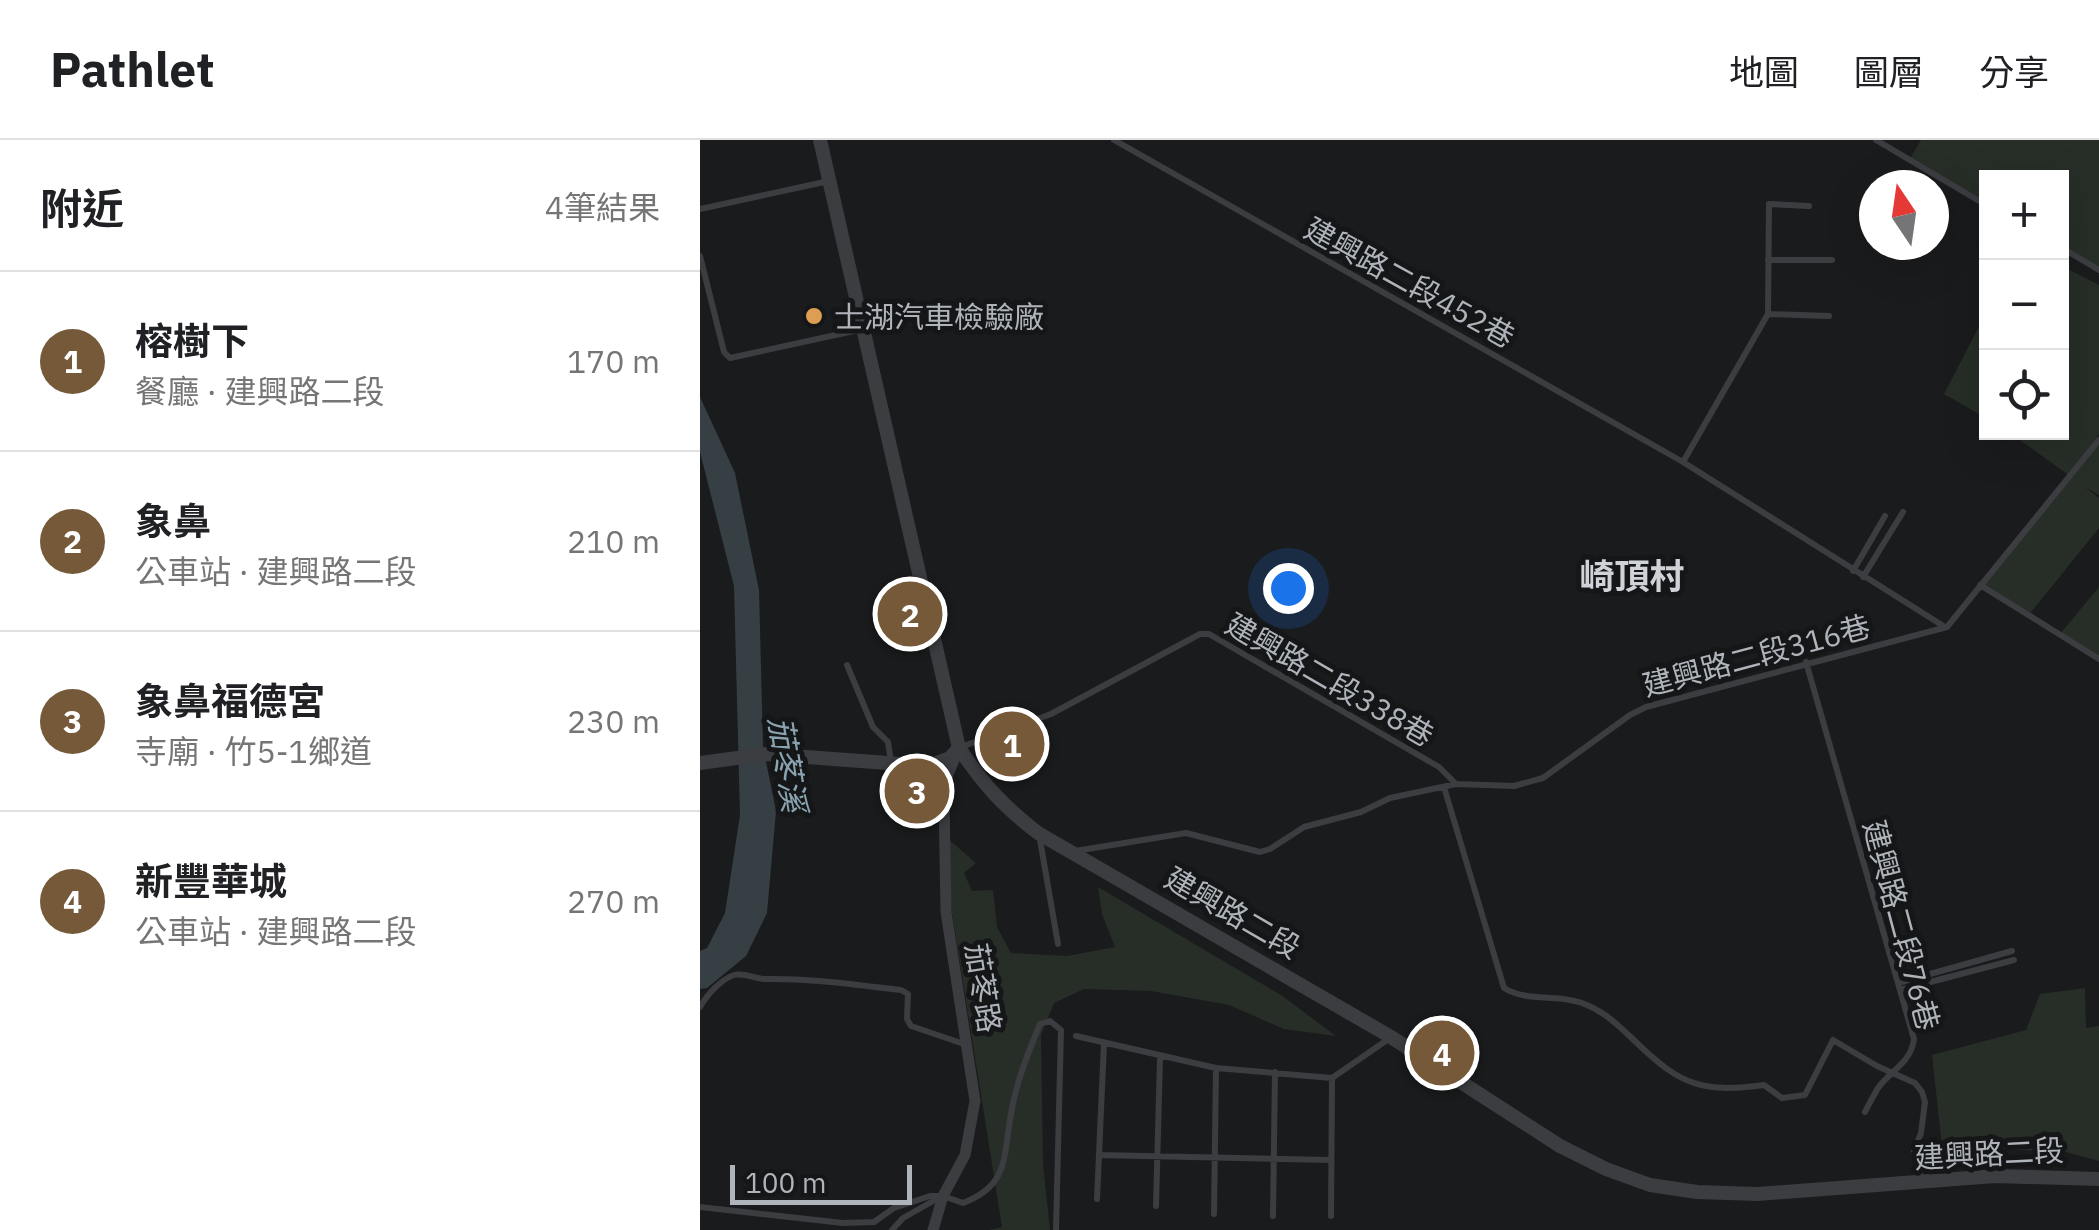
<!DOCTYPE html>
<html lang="zh-TW">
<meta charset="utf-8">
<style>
:root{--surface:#fff;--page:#f6f6f6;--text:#202124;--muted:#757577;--line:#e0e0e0;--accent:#755939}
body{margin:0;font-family:"IBM Plex Sans","Noto Sans TC",sans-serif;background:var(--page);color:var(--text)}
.controls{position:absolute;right:30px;top:30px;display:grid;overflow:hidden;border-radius:0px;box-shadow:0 10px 40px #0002}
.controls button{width:90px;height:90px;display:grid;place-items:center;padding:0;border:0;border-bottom:2px solid var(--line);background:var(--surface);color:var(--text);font:50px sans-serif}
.compass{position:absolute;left:1159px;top:30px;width:90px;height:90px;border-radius:50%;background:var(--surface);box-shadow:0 10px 40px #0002;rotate:347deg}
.scale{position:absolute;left:30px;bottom:25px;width:182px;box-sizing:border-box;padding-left:10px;border:5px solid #afb4ba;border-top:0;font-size:28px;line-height:35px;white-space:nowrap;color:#afb4ba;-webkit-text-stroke:8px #151617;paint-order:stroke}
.you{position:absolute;left:588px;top:448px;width:35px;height:35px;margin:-25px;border:8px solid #fff;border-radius:50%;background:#1a73e8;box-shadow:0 0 0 15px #1a73e833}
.badge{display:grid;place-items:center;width:65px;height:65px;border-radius:50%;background:var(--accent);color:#fff;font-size:32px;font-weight:700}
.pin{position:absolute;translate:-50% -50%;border:5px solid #fff;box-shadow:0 2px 10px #0006}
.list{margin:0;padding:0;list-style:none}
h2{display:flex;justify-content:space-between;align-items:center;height:130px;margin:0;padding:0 40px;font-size:42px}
h2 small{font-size:32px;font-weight:400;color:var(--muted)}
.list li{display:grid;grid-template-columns:65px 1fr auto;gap:30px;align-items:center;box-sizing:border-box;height:180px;padding:0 40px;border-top:2px solid var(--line)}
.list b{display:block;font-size:38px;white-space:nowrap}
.list p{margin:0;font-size:32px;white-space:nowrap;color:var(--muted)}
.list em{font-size:32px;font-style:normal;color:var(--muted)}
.icon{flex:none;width:55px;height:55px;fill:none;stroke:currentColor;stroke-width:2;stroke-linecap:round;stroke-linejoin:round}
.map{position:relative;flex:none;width:1399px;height:1090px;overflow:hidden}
header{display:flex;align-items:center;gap:60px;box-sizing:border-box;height:140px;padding:0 50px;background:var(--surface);border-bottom:2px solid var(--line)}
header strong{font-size:48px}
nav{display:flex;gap:55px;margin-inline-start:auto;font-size:35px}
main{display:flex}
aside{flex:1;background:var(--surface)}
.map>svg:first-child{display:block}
.green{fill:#272e27}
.water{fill:#363f44}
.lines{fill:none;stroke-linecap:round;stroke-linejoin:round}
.service{stroke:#3c3d41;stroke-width:6}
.minor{stroke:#3c3d41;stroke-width:11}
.tertiary{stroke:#3c3d41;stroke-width:14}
.poi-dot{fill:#dd9d52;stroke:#151617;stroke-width:4}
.labels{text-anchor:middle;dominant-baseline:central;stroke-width:10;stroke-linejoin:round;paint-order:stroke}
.street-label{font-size:30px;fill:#afb4ba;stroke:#151617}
.poi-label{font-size:30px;fill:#afb4ba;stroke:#151617;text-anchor:start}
.water-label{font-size:32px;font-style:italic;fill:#8aa3b0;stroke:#151617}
.quarter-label{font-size:35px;font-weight:bold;fill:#cfd2d7;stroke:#151617}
</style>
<header>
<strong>Pathlet</strong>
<nav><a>地圖</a><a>圖層</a><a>分享</a></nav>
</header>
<main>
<aside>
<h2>附近<small>4筆結果</small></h2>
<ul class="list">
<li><span class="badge">1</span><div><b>榕樹下</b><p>餐廳 · 建興路二段</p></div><em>170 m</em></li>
<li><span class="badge">2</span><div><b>象鼻</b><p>公車站 · 建興路二段</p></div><em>210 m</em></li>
<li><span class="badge">3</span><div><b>象鼻福德宮</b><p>寺廟 · 竹5-1鄉道</p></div><em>230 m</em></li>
<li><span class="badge">4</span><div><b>新豐華城</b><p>公車站 · 建興路二段</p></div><em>270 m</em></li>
</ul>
</aside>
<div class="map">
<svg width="1399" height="1090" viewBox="0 0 1399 1090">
<rect width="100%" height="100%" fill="#1a1b1c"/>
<!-- green -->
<path class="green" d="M1221,0H1399V130L1362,109V38H1286V67L1208,22Z
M1362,126L1399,145V294L1380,323L1399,301V355L1385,347L1399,358V388L1328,476L1280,445L1370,336L1310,293L1362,292Z
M1286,173V278L1244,254Z
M1399,447V521L1359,495Z
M239,691L276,723L264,733L272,751L293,750L297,787L311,813L367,816L415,807L402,774L398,747L581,855L636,896L584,889L529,865L451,851L384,849L354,863L341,895L343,1024L350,1090H289L302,1087Z
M1385,848L1386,888L1399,886V1021L1366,1012L1242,1006L1232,915L1326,890L1340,854Z"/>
<!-- water -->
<path class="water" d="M0,257L35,333L59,450L63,607L76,671L67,773L46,816L7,848L0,849V811L7,808L25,773L40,675L34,446L0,312Z"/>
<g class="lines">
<!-- service -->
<path class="service" d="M414,0L983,322L1245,487
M1176,0L1286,65
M0,69L129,41
M1362,108L1399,130
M0,116L24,212L30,218L163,189
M1068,120H1132
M1068,174L1129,176
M983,322L1068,174L1069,64L1109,66
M1153,431L1185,376
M1163,437L1203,372
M1280,445L1399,519
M1106,522L1214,899C1211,923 1190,931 1178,948C1174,955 1169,964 1165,972
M147,525L173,587L188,602L191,622
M261,607L351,574L500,494H509L739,627L755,643
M744,647L804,848C828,863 860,853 887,865C908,874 921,888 937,903C981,946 1004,953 1064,945L1082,958L1105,955L1133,900L1177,926L1215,943L1222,952L1225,962L1221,993L1214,1011L1222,1042
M339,694L358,804
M375,711L486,693L560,712L570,709L604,687L661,672L690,658L756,644L814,646L843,638L930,575L946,567L1247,487L1399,300
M1198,843L1312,811
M1200,850L1314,820
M0,867C6,856 21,839 34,835C44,832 55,839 65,839C110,838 156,845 201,850L208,854L207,879L211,886L267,905
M376,896L516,928L632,938L690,898
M399,1015L629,1020
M397,1059L404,903
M456,1066L460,918
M0,1067L143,1083L174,1082L194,1068L230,1056H243L263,1063C310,1045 303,1016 311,974C316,943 328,913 340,884L350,881L361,890L356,1090
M514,1074L516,928
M573,1076L575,932
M631,1076L632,938
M192,1090L203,1078L242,1056"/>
<!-- minor -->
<path class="minor" d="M233,1090L243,1056L265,1015L275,961L246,772L244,659L248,634L258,611"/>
<!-- tertiary -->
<path class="tertiary" d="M120,0L259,608C283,644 303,666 338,693L691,897L860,1006L906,1029L950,1045L997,1052L1057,1054L1295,1036L1399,1039
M0,623L66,614L228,626L250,618L259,608"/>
</g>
<!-- markers -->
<circle class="poi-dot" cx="114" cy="176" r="10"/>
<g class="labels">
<!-- street labels -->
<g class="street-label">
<text transform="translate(710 142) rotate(29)">建興路二段452巷</text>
<text transform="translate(1056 515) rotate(-15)">建興路二段316巷</text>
<text transform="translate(630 539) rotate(30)">建興路二段338巷</text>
<text transform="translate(533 772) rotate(30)">建興路二段</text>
<text transform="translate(1202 785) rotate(75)">建興路二段76巷</text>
<text transform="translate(284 848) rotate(81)">茄苳路</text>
<text transform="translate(1289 1013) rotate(-3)">建興路二段</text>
</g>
<!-- poi labels -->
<g class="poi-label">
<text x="134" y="176">士湖汽車檢驗廠</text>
</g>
<!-- water labels -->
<g class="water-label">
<text transform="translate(88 624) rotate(81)">茄苳溪</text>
</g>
<!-- quarter labels -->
<g class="quarter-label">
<text x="932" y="436">崎頂村</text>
</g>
</g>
</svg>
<div class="controls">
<button>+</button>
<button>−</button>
<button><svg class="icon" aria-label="locate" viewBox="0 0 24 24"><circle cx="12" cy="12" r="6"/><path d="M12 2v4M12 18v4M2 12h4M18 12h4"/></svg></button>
</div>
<svg class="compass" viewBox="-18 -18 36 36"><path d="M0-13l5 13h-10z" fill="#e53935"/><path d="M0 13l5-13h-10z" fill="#757577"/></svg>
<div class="scale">100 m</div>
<div class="you"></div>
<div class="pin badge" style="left:312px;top:604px">1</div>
<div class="pin badge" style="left:210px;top:474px">2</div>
<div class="pin badge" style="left:217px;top:651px">3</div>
<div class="pin badge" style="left:742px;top:913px">4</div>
</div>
</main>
